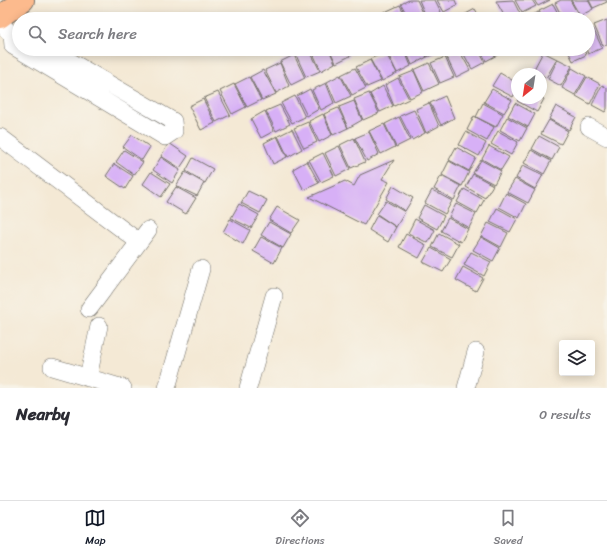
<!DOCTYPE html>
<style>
:root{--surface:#fff;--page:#f7f7f7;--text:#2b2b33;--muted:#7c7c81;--line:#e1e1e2;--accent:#111827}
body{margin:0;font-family:Sriracha,sans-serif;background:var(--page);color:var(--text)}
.controls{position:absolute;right:12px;bottom:12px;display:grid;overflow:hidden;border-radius:4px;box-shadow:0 2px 10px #0003}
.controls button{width:36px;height:36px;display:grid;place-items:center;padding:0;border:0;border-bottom:1px solid var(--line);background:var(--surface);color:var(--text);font:20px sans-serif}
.compass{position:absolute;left:511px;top:68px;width:36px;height:36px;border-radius:50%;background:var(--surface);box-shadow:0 2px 10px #0003;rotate:210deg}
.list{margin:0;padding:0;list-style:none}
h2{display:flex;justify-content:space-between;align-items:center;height:52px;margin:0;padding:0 16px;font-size:17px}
h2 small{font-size:13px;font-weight:400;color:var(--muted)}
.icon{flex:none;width:22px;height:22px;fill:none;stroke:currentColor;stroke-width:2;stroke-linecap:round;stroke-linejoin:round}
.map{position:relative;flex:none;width:607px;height:388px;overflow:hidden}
.search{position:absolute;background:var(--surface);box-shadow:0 2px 10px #0003;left:12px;right:12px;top:12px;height:44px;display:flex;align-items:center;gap:10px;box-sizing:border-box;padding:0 14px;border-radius:22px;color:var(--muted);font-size:15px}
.sheet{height:112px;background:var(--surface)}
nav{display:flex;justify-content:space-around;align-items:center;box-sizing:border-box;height:56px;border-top:1px solid var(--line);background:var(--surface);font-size:11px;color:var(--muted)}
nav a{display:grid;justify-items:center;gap:2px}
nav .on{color:var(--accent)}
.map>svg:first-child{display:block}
.building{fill:#d7b0f6}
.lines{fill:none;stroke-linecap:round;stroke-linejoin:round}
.street-casing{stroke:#716e66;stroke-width:18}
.highway-casing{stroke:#716e66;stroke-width:24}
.street{stroke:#fff;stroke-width:17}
.highway{stroke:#fcba8d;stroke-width:22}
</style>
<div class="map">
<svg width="607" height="388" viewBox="0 0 607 388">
<rect width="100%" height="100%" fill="#f7f3e8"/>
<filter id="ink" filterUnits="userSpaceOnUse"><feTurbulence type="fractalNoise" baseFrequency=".025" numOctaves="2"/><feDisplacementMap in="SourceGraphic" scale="8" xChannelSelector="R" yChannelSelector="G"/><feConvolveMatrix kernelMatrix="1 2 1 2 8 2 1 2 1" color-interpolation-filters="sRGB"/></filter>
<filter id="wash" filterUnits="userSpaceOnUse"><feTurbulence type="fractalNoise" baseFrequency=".012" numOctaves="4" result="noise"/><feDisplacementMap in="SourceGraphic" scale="16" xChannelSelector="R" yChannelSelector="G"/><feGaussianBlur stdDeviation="0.9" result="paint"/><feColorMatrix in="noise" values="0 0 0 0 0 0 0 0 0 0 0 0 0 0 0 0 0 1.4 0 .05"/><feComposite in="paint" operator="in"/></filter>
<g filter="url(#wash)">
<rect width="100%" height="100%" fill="#f4e9d5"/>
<g id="blocks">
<!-- building -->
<path class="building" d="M409,0H417L426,19H409L401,4Z
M419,0H435L441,12L427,19Z
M437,0H455L457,5L444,12Z
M513,0L520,14L510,19H506L496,1Z
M515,0H532L536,6L522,13Z
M534,0H550L538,6Z
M561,0H570L579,16L574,19H563L555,3Z
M571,0H588L593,9L580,16Z
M589,0H606L607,2L593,8Z
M553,4L561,19H543L539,11Z
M400,5L407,19H391L387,11Z
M475,9L481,19H464L462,16Z
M385,11L389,19H373Z
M538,12L542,19H523Z
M607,20V45L603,46L594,25Z
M593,28L602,48L588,54L586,49H588V30Z
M309,49L320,71L306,77L296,55Z
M311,49H329L335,63L321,71Z
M329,49H347L350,56L336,63Z
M348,49H364L351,55Z
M394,49H404L411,66L397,73L387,52Z
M405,49H423L427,57L412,65Z
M423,49H441L442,51L427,57Z
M461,49H478L485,62L472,69Z
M480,49H497L499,54L486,61Z
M567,49H584L586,55L573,61Z
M459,50L470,70L456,77L446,56Z
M385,52L397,73L382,81L370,59Z
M543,52L557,59L546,78L541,74L533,71Z
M294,55L305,78L291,85L280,62Z
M445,57L454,77L440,83L431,63Z
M558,59L572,66L561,86L548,79Z
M370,60L381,81L367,87L356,67Z
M280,63L289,86L276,93L265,70Z
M429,63L439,84L424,91L414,70Z
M355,68L366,88L352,95L341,75Z
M572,68L586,76L575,95L562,88Z
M263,70L276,94L262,100L250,77Z
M414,71L423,92L410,98L399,77Z
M500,73L517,83V89L513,97L492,86Z
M340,75L351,96L336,103L327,82Z
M249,77L261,100L247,107L235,84Z
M587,77L600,84L590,104L576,96Z
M398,78L409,99L394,106L385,85Z
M326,83L334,103L321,110L312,90Z
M234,84L246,107L232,114L220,91Z
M602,85L607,88V109L605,112L592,105Z
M383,86L393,106L380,112L370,94Z
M310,89L319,109L307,116L297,96Z
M492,89L512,100L504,113L484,102Z
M218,92L230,115L216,122L204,98Z
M369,93L379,113L363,120L354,99Z
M295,96L305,117L292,123L281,103Z
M445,96L454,118L441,125L430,103Z
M519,98H542L544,99L537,112L517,101Z
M203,99L215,123L201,130L189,106Z
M354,101L362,120L348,128L339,107Z
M429,103L439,126L426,133L416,109Z
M483,103L503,114L496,127L476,117Z
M515,103L535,114L528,127L508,116Z
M280,105L290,124L276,131L266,111Z
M556,106L576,117L569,130L549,119Z
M338,108L348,128L333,135L324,114Z
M414,110L425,133L412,140L400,116Z
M265,111L274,131L261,138L251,119Z
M323,114L332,135L319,142L309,121Z
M474,116L494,127L487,141L467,130Z
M399,117L410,140L396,147L385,124Z
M507,117L527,128L520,141L500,130Z
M549,120L568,131L561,144L541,134Z
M308,122L317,142L304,148L294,128Z
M384,124L395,147L381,154L369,131Z
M292,129L302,149L288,157L278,136Z
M498,131L518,142L511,155L491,144Z
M369,132L379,154L367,161L355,138Z
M466,132L486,143L479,156L459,145Z
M132,135L150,147L142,160L123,147Z
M277,136L287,157L273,164L264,143Z
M539,136L559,147L552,160L532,149Z
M354,138L365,162L351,168L340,145Z
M169,143L188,156L180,168L161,156Z
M339,146L350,169L336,176L325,153Z
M489,146L509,157L501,170L482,159Z
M456,147L476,158L469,171L449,160Z
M124,150L143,162L134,175L116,162Z
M531,150L551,161L544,174L524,163Z
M323,153L334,176L321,182L309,160Z
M161,157L180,170L172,183L153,170Z
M193,158L213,169L205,183L186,171Z
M394,160L382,179L389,182L364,225L309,197L345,181L354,186L360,175Z
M481,160L501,171L494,184L473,173Z
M307,161L319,183L304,190L293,169Z
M449,161L469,172L462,186L442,175Z
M114,164L133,176L125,189L106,176Z
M523,165L543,175L535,189L516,178Z
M151,172L170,184L161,197L143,184Z
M185,172L204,183L197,196L176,186Z
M473,174L493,185L485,198L466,187Z
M441,176L461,186L454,200L434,189Z
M515,179L535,190L528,203L507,192Z
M393,186L413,198L405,211L386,199Z
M176,187L196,198L186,214L166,202Z
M464,189L484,200L477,213L457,202Z
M432,190L452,201L445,214L425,203Z
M248,191L267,200L260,213L241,203Z
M506,193L526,204L519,218L499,207Z
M386,201L405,212L396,227L377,214Z
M239,204L259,215L251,228L231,218Z
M456,204L476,214L469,228L449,217Z
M424,205L444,216L437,229L417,218Z
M277,207L300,220L291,233L269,220Z
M497,208L517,219L510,232L490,222Z
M377,215L396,227L388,242L369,230Z
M448,218L468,229L461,242L441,231Z
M230,219L250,230L243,244L223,232Z
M415,219L435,230L428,243L408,233Z
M269,222L291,234L283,248L261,235Z
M488,223L508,233L501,247L481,236Z
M439,233L459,244L452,257L432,247Z
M406,234L426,245L419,258L399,247Z
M261,237L282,248L274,263L253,251Z
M481,237L500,248L493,261L473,250Z
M431,248L451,259L443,272L423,262Z
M471,252L491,262L484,276L464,265Z
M463,267L483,278L476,291L456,280Z"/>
</g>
</g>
<g filter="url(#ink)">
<use href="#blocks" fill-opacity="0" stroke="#716e66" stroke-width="1"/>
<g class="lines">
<defs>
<path id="street" d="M0,23L12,35L13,46L165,137L174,131L173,121L49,49
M589,127L607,137
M0,137L139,242
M89,309L148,230
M52,367L123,388
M88,378L99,326
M167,388L201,269
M248,388L274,296
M466,388L476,352"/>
<path id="highway" d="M0,17L23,0"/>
</defs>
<!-- street casing -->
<use href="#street" class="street-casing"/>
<!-- highway casing -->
<use href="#highway" class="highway-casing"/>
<!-- street -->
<use href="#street" class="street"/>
<!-- highway -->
<use href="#highway" class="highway"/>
</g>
</g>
</svg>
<div class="controls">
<button><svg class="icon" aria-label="layers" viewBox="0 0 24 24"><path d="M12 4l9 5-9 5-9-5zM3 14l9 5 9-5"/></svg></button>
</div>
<svg class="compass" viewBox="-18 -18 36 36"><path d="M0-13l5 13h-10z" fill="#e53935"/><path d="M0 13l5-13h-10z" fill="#7c7c81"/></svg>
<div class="search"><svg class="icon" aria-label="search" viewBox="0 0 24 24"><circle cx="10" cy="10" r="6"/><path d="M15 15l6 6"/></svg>Search here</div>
</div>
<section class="sheet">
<h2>Nearby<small>0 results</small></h2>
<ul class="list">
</ul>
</section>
<nav>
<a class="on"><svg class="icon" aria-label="map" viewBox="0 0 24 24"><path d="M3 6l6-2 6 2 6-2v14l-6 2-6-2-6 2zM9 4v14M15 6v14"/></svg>Map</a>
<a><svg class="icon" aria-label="directions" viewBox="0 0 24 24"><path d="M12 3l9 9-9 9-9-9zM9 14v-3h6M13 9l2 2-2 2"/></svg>Directions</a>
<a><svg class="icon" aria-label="saved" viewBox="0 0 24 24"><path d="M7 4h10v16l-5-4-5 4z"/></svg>Saved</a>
</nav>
